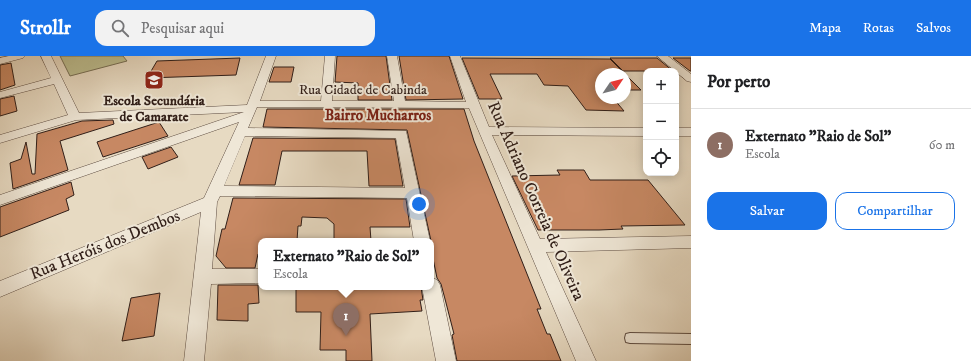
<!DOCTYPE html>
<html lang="pt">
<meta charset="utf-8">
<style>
:root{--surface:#fff;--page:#f2f2f2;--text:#202124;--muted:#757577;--line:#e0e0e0;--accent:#1a73e8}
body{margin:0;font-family:"IM FELL DW Pica",serif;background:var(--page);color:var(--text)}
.controls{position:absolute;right:12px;top:12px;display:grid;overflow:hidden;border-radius:8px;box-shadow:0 2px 10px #0003}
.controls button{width:36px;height:36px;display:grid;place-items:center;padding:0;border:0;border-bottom:1px solid var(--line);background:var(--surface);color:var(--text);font:20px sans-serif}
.compass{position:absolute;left:595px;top:12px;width:36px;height:36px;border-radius:50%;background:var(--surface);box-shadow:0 2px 10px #0003;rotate:55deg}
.you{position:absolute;left:419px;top:148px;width:14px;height:14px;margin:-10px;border:3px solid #fff;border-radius:50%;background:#1a73e8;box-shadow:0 0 0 6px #1a73e833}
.badge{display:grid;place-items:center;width:26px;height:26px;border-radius:50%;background:var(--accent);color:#fff;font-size:13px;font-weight:700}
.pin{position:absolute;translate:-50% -33px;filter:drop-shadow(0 1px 2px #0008)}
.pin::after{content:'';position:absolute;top:21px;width:14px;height:12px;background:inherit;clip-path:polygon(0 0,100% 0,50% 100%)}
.popup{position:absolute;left:258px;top:182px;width:176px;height:52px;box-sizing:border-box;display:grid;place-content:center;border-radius:8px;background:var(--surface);filter:drop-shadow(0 1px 3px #0005);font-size:13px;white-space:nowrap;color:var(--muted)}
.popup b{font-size:15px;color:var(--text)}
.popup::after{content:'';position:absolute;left:50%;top:100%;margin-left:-8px;border:8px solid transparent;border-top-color:var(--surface)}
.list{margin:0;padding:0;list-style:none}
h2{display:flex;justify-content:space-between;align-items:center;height:52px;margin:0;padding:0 16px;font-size:17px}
h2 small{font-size:13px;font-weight:400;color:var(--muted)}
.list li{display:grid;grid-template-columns:26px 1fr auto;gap:12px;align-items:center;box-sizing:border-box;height:72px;padding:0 16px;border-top:1px solid var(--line)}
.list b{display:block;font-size:15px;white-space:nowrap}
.list p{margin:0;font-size:13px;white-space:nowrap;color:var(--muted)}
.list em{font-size:13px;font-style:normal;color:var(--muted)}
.actions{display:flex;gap:8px;padding:12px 16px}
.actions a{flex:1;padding:9px 0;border:1px solid var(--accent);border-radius:12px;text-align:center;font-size:14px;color:var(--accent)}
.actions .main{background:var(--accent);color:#fff}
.icon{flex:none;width:22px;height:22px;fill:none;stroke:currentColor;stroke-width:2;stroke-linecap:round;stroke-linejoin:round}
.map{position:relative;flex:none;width:691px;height:305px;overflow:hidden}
header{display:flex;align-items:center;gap:24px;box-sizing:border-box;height:56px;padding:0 20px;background:var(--accent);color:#fff}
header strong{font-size:19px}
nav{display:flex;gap:22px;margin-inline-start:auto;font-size:14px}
.search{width:280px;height:36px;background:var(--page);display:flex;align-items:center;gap:10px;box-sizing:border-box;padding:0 14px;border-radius:12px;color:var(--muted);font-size:15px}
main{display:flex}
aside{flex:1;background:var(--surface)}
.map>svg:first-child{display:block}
.green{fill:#bcbd8f;stroke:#766e54}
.building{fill:#c78863;stroke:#301e18}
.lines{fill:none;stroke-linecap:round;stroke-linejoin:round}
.lane-casing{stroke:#5e4d42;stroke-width:2}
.street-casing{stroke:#5e4d42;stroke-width:1}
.lane{fill:#efe7d7;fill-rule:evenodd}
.street{fill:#efe7d7;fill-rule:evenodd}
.labels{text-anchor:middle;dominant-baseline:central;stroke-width:4;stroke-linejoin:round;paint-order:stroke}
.far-street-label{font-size:14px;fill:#301e18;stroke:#efe7d7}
.far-poi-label{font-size:14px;font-weight:bold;fill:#301e18;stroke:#efe7d7}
.far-neighbourhood-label{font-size:15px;font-weight:bold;fill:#7a1f14;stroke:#efe7d7}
.street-label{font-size:17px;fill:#301e18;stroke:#efe7d7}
</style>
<header>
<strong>Strollr</strong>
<div class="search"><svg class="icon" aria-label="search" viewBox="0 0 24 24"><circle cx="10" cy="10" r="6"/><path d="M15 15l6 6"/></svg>Pesquisar aqui</div>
<nav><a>Mapa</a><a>Rotas</a><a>Salvos</a></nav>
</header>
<main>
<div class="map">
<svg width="691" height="305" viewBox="0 0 691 305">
<rect width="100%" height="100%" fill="#e7dac2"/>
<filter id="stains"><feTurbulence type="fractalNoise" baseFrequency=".005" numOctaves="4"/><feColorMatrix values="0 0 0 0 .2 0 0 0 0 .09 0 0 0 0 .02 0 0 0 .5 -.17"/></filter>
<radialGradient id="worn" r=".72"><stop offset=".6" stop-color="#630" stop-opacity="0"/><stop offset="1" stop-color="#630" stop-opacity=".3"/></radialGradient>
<!-- green -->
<path class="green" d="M60,0H123L127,5L70,20Z"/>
<!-- building -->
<path class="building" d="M337,0H386L392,44H358V27L335,26Z
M399,0H449L463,43L406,44Z
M240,2L236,19L147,22L157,5Z
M462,2L610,3L641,34H625V18H601V42H613L624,55L586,54L568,30L544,29L537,18H490L502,43H479Z
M610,2H657L673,15H623Z
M673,2H691V15H690Z
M11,7L15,29L0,34V9Z
M274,11H294L291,26H269Z
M14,40L17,55L0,60V43Z
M267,53H464L474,85L541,253H537L547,278H550L561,305H457L452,279L454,278L445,243L441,228L437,222L431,193V185L407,74L263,71Z
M113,64L114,68L60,85L68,114L13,133L10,107L21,103L26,86L32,118H35L37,78L82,65Z
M159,66L168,80L103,101L97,86Z
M253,82L395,83L403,130H369L367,95H282L275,129H239Z
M171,91L178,101L148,113L142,101Z
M557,114H584L590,124H648L685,169L621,170L623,173L599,174H538L512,120L560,119Z
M71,126L74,139L66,143L69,154L0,181V151Z
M233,142L406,143L410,171H370L371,185H334V168L327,162L302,161L301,170H298L297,185H261V198H258L255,212H226L216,200L222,173H225Z
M218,229H258L259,247L248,248V265L217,264Z
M296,231H421L423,244H420L422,255L370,258L372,305H346V294H320L321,256H296Z
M160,237L154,280L122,285L131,242Z"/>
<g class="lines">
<defs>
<path id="lane" d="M630,277L691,278V288L630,287L626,286L625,282L626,278Z"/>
<path id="street" d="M9,0H25L23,2L0,8V2Z
M41,0H51L79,57L247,49L266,0H276L260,45H321L325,0H335L332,45H394L387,0H397L405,45L466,46L450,0H460L489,71L646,72V80L492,79L540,183L691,180V192L546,196L596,305H576L469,52L257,51L248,72L406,75L430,185H414L407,142L220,140L217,146L212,213H261V227L211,228L204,305H184L201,156L0,241V225L204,142L239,66L0,149V139L244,56L76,64L0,87V79L68,59L54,28L0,42V36L51,22ZM245,80L396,82L405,132L224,130Z
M657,0H668L691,18V26L687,25Z
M676,72H691V80H676Z
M431,221L437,224L440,229L456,305H436L422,231H431Z"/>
</defs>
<!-- lane casing -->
<use href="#lane" class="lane-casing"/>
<!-- street casing -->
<use href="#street" class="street-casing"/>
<!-- lane -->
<use href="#lane" class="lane"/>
<!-- street -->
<use href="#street" class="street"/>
</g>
<!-- icons -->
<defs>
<symbol id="school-square" viewBox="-11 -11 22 22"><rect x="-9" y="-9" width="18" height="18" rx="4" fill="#8f2418" stroke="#efe7d7"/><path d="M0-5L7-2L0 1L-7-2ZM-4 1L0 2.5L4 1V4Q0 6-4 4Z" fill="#fff"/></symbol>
</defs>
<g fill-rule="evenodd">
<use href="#school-square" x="143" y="13" width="22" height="22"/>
</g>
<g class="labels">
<!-- far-street labels -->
<g class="far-street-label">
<text x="363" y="34">Rua Cidade de Cabinda</text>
</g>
<!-- far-poi labels -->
<g class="far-poi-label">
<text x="154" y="45">Escola Secundária<tspan x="154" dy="16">de Camarate</tspan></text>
</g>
<!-- far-neighbourhood labels -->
<g class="far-neighbourhood-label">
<text x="378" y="59">Bairro Mucharros</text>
</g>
<!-- street labels -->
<g class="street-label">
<text transform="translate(536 145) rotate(66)">Rua Adriano Correia de Oliveira</text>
<text transform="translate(105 189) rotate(-22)">Rua Heróis dos Dembos</text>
</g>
</g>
<rect width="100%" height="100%" filter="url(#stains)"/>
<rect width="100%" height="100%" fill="url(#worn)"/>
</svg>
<div class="controls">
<button>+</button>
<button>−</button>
<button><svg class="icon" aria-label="locate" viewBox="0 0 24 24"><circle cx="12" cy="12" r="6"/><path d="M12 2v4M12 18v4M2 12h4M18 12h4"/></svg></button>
</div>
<svg class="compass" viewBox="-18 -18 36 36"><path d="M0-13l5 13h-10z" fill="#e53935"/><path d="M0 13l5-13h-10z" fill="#757577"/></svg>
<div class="you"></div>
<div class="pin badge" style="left:346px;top:280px;background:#8d6e63">1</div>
<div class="popup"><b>Externato &quot;Raio de Sol&quot;</b>Escola</div>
</div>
<aside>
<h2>Por perto<small></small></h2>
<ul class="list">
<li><span class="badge" style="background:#8d6e63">1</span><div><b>Externato &quot;Raio de Sol&quot;</b><p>Escola</p></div><em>60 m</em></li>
</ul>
<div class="actions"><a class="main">Salvar</a><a>Compartilhar</a></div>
</aside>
</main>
